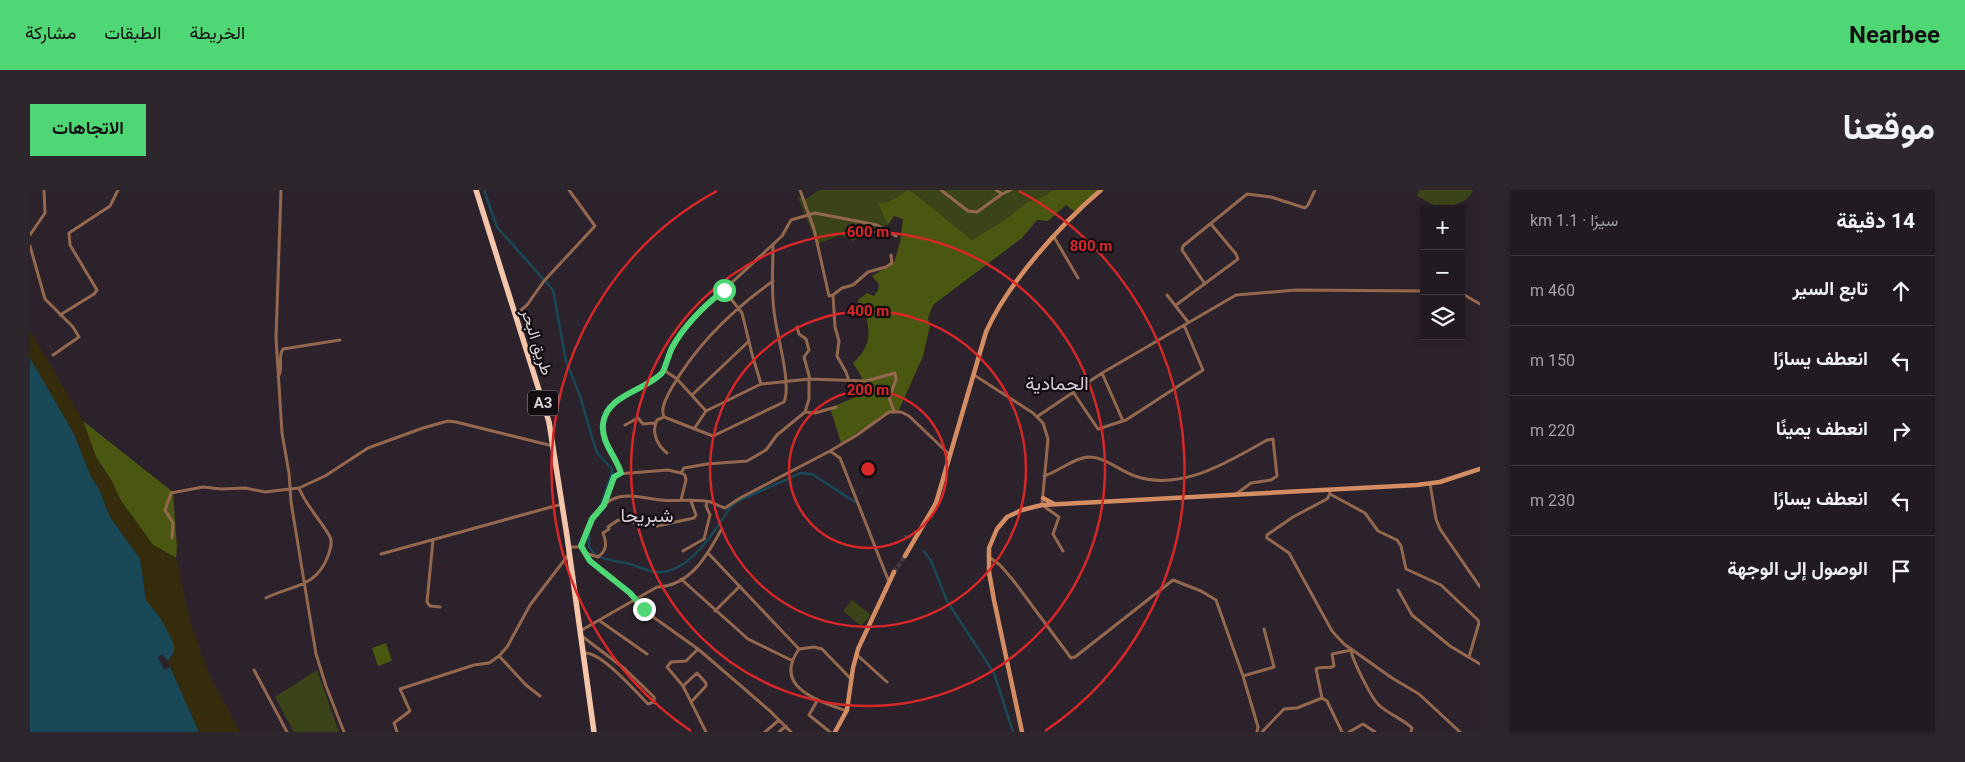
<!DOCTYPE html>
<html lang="ar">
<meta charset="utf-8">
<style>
:root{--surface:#211a20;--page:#2d272d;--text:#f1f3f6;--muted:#a2a1a5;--line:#3e383e;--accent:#4fd675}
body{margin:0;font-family:Roboto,Vazirmatn,sans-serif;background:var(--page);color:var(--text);direction:rtl}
.controls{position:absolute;right:15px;top:15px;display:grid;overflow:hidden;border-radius:0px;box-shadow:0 2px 8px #0003}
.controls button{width:45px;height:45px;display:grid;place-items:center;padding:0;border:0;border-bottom:1px solid var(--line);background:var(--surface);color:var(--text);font:25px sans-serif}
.stop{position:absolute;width:15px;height:15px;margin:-11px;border:4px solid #4fd675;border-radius:50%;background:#fff}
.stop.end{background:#4fd675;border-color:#fff;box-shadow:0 1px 5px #0008}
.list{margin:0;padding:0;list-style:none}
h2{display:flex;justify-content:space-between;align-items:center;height:65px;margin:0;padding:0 20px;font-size:21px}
h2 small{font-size:16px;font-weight:400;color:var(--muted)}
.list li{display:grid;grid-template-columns:32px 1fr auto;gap:15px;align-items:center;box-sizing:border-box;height:70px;padding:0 20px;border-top:1px solid var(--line)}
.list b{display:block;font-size:19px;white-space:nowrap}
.list em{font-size:16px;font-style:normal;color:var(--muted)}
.icon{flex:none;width:28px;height:28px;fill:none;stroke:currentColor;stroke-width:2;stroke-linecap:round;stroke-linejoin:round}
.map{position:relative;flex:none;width:1450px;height:542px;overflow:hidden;direction:ltr;border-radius:0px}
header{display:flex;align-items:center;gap:30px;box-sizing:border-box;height:70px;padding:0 25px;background:var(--accent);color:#111}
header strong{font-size:24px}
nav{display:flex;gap:28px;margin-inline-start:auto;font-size:18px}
.intro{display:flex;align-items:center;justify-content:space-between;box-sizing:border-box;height:120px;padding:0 30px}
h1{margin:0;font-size:35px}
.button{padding:12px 22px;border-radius:0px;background:var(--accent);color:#111;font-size:18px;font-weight:700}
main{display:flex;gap:30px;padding:0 30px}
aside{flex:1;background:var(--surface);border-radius:0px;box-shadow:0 2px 8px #0003}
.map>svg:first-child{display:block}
.green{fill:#3b4418}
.forest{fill:#4a5711}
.sand{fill:#352c0b}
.water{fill:#194956}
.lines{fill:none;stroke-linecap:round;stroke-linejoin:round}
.canal{stroke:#194956;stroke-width:2.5}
.secondary-tunnel{stroke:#463c45;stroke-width:4.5;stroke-dasharray:4.5 2;stroke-linecap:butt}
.minor{stroke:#94684e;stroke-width:3}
.secondary{stroke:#d48d62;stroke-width:4.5}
.trunk{stroke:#f6c6aa;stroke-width:5.5}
.route{stroke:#4fd675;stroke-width:6}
.ring{fill:none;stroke:#d62828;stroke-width:2.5}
.labels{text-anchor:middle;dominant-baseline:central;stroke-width:4.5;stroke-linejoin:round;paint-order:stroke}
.shield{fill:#110d11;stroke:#9c969c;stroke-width:1}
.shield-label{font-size:15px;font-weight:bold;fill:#d7d1d7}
.street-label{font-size:16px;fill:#d7d1d7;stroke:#110d11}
.quarter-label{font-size:19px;fill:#daccd9;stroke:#110d11}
.centre{fill:#d62828;stroke:#110d11;stroke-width:2.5}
.ring-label{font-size:15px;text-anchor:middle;font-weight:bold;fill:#d62828;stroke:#110d11;stroke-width:4.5;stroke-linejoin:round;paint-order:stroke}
</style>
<header>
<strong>Nearbee</strong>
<nav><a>الخريطة</a><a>الطبقات</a><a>مشاركة</a></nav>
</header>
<div class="intro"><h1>موقعنا</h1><a class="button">الاتجاهات</a></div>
<main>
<aside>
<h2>14 دقيقة<small>سيرًا · 1.1 km</small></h2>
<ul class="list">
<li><svg class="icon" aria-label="ahead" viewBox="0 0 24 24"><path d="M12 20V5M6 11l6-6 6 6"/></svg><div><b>تابع السير</b></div><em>460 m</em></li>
<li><svg class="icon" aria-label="left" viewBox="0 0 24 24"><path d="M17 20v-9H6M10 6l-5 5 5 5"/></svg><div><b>انعطف يسارًا</b></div><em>150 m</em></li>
<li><svg class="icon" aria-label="right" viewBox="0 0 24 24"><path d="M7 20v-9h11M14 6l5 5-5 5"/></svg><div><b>انعطف يمينًا</b></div><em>220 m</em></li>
<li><svg class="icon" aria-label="left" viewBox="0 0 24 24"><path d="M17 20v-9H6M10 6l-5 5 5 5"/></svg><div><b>انعطف يسارًا</b></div><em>230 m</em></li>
<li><svg class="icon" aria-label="arrive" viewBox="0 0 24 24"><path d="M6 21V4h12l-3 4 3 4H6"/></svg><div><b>الوصول إلى الوجهة</b></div></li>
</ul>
</aside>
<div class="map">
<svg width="1450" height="542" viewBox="0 0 1450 542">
<rect width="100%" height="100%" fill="#2c222b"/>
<!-- green -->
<path class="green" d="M789,0H878L858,12L849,13L858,35L835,43L823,51L811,45L787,54L768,7L776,9Z
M880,0H1021L1017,5L997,12L978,28L942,50Z
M1389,0H1442L1443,1C1437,14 1418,18 1405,15C1399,14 1392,8 1387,6Z
M822,410L841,425L831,436L813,421Z
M287,480L309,542H264L245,507Z"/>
<!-- forest -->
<path class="forest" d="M878,0H880L942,50L978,28L997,12L1017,5L1021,0H1071L1046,23L1036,15L1018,31L1007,30L992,48L903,115L898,128L900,136L893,166L868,222H859L811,253L800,218L837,202L830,184L823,173C839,158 842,145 835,124L826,118L829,109L837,103L844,106L848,100L849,94L842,86L864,73L870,52L873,29L864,26L858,35L848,13L858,12Z
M53,231L143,302L147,357L146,368L123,355L91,311L81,290L66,267Z
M356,453L362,471L348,476L342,458Z"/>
<!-- sand -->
<path class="sand" d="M0,140L53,231L66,267L81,290L91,311L123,355L146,368L161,435L180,487L210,542H169L138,471L144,462V454L131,429L116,410L110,369L80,327L69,299L61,287L44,244L0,168Z"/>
<!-- water -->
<path class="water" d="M0,168L44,244L61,287L69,299L80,327L110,369L116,410L131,429L144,454V462L138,471L132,464L128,467L134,480L140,477L169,542H0Z"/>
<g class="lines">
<!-- canal -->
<path class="canal" d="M454,0L467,37L523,100L536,171L550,206L565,257L568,264L582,279V283L570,317
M559,343V357C566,370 583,370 596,373C606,375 616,381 626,382C659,385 686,339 701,316L708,311L771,283L782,284L825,312
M875,346L879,348
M894,361L901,371L917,411L964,483L983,542"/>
<!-- secondary-tunnel -->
<path class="secondary-tunnel" d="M864,382L875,366"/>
<!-- minor -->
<path class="minor" d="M251,0L246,148L252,243L259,283L261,312L286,464L296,496L314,542
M770,0L784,39L799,106L803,105
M911,0L938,21L947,22L972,4
M966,0L972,4L981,0
M0,45L15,23L14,0
M1024,47L1048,88
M0,56L15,109L43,137L49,147L23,165
M743,91C702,120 666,155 641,199C637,207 630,218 634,227L683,246L754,212C762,193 746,143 744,121C741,99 743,77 743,55
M1175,94L1152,60L1153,56L1217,4L1241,7L1275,18L1278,15L1285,0
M694,100L712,123L722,164L731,194
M1431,103L1450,114
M1137,105L1158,132
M1146,115L1208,69L1206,64L1181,34
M30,125L64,104L67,100L40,55L39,43L80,16L88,0
M485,125L497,115L514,91L565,36L539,0
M767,137L769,144L776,149L779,160L774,167L780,189
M634,180L647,189L676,221
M1072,183L1093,231
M944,185L1003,223L1013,233L1018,249L1012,315L1029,327L1023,344L1033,361
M248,187C254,179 247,167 253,159L310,150
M819,191L816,182L807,166L809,151L805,137L803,105L812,98L823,95L838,82L856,77L862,73L861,65
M1043,202L1068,239L1096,230L1173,180L1154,135
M662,205L718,152
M775,222L785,223L806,217
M1008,226L1072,183L1206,105L1266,100L1394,101
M634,227L627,230C621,242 627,255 637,263
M595,235L608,228L613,234L624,233
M664,239L676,221L731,194L779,189L836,191L865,183L866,190L859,208L864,221
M800,261L810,268L812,273L859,392
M591,283L588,274L580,262L574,243L573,235L576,223L586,211L632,183L639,162L657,134L752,46L761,30L785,23L847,35L866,46
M1014,286C1028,282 1045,267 1059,267C1075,267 1090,281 1105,286C1151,302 1198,272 1237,250L1243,249L1247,286L1241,290L1221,293L1206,304
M1400,294L1406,329L1410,339L1450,397
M1299,300L1300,304L1297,309L1263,327L1237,345V348L1259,363L1302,441L1314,454L1362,488L1389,504L1430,542
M1300,304L1335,323L1348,341L1367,350L1371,356L1376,379L1411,395L1448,430L1449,433L1439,467
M651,310L656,290L655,285L651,283L654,278L677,274L717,271L736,260L747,245L775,222L779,209V189
M575,315L583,290L587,284L638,280L651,283
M142,348L143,333L135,320L141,303L173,297L191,299L215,298L235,302L269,298L295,286L338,258L393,238L418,231L426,232L523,256
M403,350L397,412L400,416L410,417
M550,354L554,363L560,371L599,403L619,424L668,459L740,521L761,542
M539,357H549L553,355C560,334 569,307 596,306C607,305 619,309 631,310C647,312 665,308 681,312C686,314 690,317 695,318L710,308L800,261L827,245L859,222H871L879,226L920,265
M653,361L674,349L680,325L676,316L677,312
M555,363L568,367C577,360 577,354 573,343L579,339L578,337L588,330L627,336L664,328L666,325L661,311
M678,363L769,459
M351,364L532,314
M959,367L970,375L983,390L1041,468L1045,467L1143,390L1171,401L1186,410L1213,486L1244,477L1234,439
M651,389L718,449L761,470
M1368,400L1382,425L1420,456L1450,474
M236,408C262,395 286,398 298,366C300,360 303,353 300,347C291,330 276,316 269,298
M685,421L710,396
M570,431L617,464
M550,441L627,397C660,396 677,366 691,340
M553,447L595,479L624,507V512L618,514C605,501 573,464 556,463
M668,459L656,471L641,472L637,477L653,496L676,542
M826,464L857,492
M469,466L496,495L510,506
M224,480L257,542
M1213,486L1228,537L1227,542
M653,496L667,483L676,493V496L661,512
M1292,508L1286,479C1292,475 1298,480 1304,476L1302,464L1321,460C1322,469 1342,510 1350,516C1360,525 1373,529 1382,538L1381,542
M787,511L779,525L800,542
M817,521C788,511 742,497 769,459L784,457L792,459L821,489
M367,542L364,533L380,521L370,499L444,475L459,473L469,466L477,457L500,415L539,364
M735,542L749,530
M749,542L756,536
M1232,542L1254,519L1267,518L1292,508L1297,511L1312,542
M1319,542L1333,534L1345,542"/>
<!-- secondary -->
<path class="secondary" d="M1013,308L1024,314
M875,366L906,313L956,142C977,94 1031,34 1071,0
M805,542L817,520L823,478L828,459L864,382
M992,542L964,410L959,382V358L967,339L977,327L992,320L1012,315L1387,295L1410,292L1450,279"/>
<!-- trunk -->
<path class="trunk" d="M446,0L519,232L537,346L564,542"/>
</g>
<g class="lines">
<!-- route -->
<path class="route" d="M614,419L600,403L560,371L551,356L562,329L574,315L584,287L591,283C586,266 571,253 573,234C576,205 615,201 632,183C635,180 639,162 643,156C656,133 674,116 694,100"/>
</g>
<!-- distance rings -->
<g class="ring">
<circle cx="838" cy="279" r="79"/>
<circle cx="838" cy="279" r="158"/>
<circle cx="838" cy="279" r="237"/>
<path d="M661 541A316 316 0 0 1 687 1M989 1A316 316 0 0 1 1015 541"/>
</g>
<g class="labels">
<!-- shield labels -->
<rect class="shield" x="498" y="200.5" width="30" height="25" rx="4"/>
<g class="shield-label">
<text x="513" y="213">A3</text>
</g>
<!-- street labels -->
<g class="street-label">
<text transform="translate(507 152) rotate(72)">طريق البحر</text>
</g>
<!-- quarter labels -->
<g class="quarter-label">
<text x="1027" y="193">الحمادية</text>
<text x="617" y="325">شبريحا</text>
</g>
</g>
<circle cx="838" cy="279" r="8" class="centre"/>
<g class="ring-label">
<text x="838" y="47">600 m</text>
<text x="1061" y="61">800 m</text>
<text x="838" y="126">400 m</text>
<text x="838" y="205">200 m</text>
</g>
</svg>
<div class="controls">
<button>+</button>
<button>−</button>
<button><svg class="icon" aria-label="layers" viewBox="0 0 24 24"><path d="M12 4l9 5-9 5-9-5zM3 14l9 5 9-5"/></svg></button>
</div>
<div class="stop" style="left:694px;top:100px"></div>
<div class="stop end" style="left:614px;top:419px"></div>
</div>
</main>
